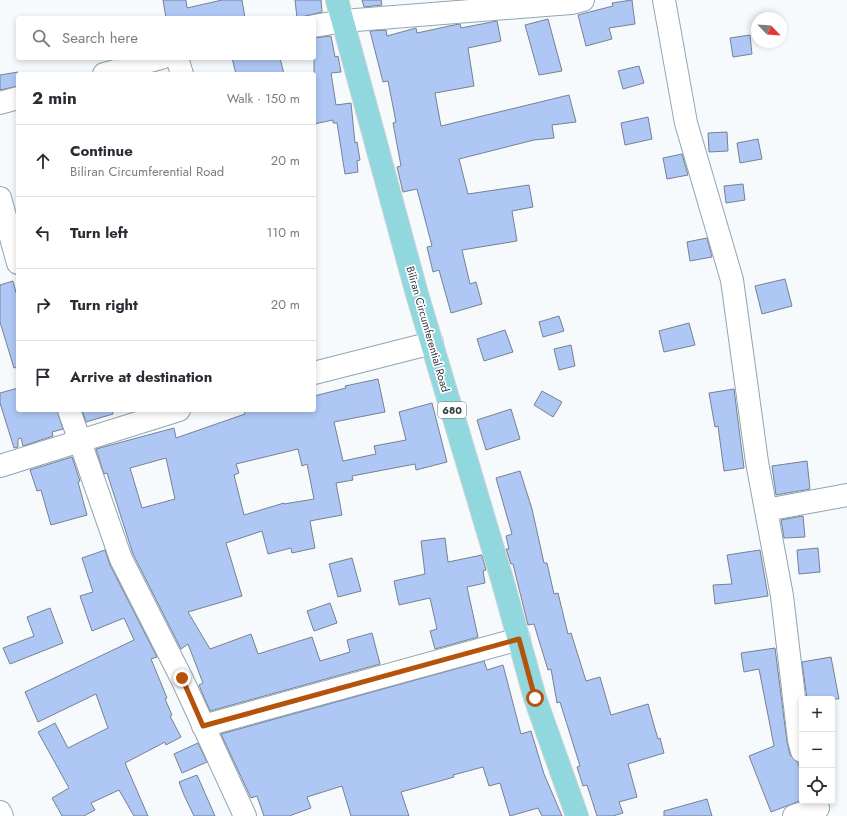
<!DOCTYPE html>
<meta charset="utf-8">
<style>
:root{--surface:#fff;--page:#f7f7f7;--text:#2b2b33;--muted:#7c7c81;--line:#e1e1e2}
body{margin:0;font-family:Jost,sans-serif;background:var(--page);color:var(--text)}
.controls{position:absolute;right:12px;bottom:12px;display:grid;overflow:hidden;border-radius:4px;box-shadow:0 2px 6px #0003}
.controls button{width:36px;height:36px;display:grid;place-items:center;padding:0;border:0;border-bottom:1px solid var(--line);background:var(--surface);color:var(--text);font:20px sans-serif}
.compass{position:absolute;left:751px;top:12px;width:36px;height:36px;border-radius:50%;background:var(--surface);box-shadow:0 2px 6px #0003;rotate:115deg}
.stop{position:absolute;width:12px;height:12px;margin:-9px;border:3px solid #b45309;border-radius:50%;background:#fff}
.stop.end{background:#b45309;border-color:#fff;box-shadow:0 1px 4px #0008}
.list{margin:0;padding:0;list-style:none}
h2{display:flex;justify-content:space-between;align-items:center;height:52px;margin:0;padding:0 16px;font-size:17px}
h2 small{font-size:13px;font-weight:400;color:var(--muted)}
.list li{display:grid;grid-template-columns:26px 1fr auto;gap:12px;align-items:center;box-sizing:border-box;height:72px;padding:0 16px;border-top:1px solid var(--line)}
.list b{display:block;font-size:15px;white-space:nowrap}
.list p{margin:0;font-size:13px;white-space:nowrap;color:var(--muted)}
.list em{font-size:13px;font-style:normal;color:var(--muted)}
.icon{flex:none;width:22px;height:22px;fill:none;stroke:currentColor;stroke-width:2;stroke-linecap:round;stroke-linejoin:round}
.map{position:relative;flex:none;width:847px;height:816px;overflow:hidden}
.search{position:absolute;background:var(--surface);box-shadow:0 2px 6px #0003;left:16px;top:16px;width:300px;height:44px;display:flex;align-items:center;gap:10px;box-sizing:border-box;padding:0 14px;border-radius:4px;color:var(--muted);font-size:15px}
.panel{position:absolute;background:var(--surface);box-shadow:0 2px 6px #0003;left:16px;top:72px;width:300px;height:340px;border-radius:4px}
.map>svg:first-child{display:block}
.building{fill:#aec7f5;stroke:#778191;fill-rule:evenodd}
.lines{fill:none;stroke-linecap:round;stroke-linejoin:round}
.minor-casing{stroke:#91a5b1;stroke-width:24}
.major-casing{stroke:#d2d4d5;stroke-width:24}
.minor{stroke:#fff;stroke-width:22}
.major{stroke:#91d7de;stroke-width:22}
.route{stroke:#b45309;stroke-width:5}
.labels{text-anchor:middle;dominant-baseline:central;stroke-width:3.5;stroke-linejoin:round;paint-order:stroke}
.shield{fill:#fff;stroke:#707579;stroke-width:1}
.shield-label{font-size:10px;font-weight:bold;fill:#323a3f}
.street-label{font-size:11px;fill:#323a3f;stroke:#fff}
</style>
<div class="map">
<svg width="847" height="816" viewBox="0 0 847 816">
<rect width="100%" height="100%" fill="#f6fafd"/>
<!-- building -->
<path class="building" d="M163,0H186L187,8L222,0H242L245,18H166Z
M295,0H321L322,12L297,18Z
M362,0H381L382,5L364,7Z
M632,0L635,24L609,28L612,39L586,46L578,15L613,6L612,3Z
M548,19L562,71L539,75L525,25Z
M497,21L501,41L468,48L474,86L435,93L441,126L569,95L576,122L552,125L554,138L534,140L459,159L468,194L529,185L533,207L512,211L517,241L462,250L470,284L476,282L482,304L451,313L439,270L433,272L427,247L432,246L417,189L403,192L397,167L401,166L393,123L396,122L388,81L383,82L370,31L386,30L387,36L416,28L417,33L454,25L460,24L461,28Z
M750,35L752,54L733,57L730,38Z
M331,36L335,57L338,56L341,72L331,73L336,105L351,103L355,143L357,142L360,160L357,161L358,172L345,174L337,123H333V120L314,124V38Z
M232,58H280L284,74H236Z
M639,66L644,83L623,89L618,71Z
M18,72V86L0,90V75Z
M648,117L652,139L625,145L621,123Z
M727,132L728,151L709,152L708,133Z
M758,139L762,159L740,163L737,143Z
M682,154L688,175L667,179L663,158Z
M743,184L745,200L726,203L724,186Z
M707,238L712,257L690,261L687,242Z
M785,279L792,306L762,314L755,286Z
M13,281L18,300V367L14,368L0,322V285Z
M559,316L564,331L543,337L539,322Z
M689,323L695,345L664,352L659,331Z
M505,330L513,352L484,361L477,339Z
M571,345L575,366L559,370L554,349Z
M378,379L385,412L334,422L343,461L376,454L374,446L406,440L399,412L432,403L447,462L416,470L415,464L352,476L353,480L336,483L342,515L310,521L315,548L292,553L291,548L268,554L262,531L226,543L242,596L188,612L210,649L251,634L258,654L312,637L320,661L350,652L347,640L372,633L380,664L210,711L199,685L203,683L188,644L181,649L133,554L107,473L104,474L96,449L174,428L176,438L245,414L244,410H314V396L346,388L345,386ZM298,449L302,466L307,464L314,499L284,504V503L244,515L234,475L239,473L236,464ZM166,458L175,499L142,508L130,468Z
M18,388V410H57L63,429L52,432L53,436L23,446L21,438L18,439V447L14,448L0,403V393Z
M734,389L744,468L724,471L718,426L715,427L709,393Z
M542,391L562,402L553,417L534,405Z
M511,409L520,439L486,450L477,420Z
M82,410H112L113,414L86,422Z
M72,457L80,481L78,482L87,515L51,525L41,490L37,491L30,470Z
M807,461L810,489L776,495L772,466Z
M520,471L532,509L544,563H547L554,594L558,593L568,634L571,633L586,681L600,677L611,715L648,704L658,739L660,738L664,753L628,764L637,797L619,802L623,813L613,816H597L587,785L583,786L577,767L580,766L560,702L557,703L551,669L548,670L534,624L528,625L513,564H511L506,549H509L506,536L512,534L496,478Z
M803,516L805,537L784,538L781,520Z
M445,538L448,562L482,555L486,570L483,571L485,583L467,587L478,637L435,649L430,631L437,629L430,598L399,605L394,581L425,574L421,541Z
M818,548L820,572L799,574L797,550Z
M105,550L110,565L157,657L151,659L167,698L165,699L172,715L170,716L181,737L166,745L165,742L125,763L148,816H134L119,790L91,803L95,810L84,816H62L52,798L69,788L38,732L55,723L68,748L108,728L96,694L38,722L25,692L134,640L124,618L92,631L80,596L93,592L82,558Z
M760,550L768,596L715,604L713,585L732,584L727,555Z
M352,558L361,591L338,597L329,564Z
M330,603L337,623L314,631L307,611Z
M50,608L63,643L10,664L3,648L34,636L27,617Z
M775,648L787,742L790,755L798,763L802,776V800L771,812L749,756L774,746L759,669L744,672L741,653Z
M831,657L839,699H807L802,662Z
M484,661L487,670L503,665L521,734L531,731L544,774L562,816H542L538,808L510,816L500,783L489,786L483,767L453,775L454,777L401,792L409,816H351L342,786L307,797L311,808L289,816H264L257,796L251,798L221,734Z
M198,743L207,762L182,773L174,754Z
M197,775L215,816H194L184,795L179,782Z
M707,799L712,816H664V811Z"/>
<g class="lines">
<defs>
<path id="minor" d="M664,0L686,123L732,280L757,462L782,596L799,740L802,751
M314,26L343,21L571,3L583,0
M177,58L182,74
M104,74L161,58
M0,103L18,98
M0,198L18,263
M314,373L432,343
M69,410L121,559L182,679L245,816
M0,466L179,410
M766,510L847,495
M203,726L519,639
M0,812L2,816
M794,816L818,808"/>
<path id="major" d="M337,0L417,294L502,579L535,698L577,816"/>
</defs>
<!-- minor casing -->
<use href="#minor" class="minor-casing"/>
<!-- major casing -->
<use href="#major" class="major-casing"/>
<!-- minor -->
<use href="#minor" class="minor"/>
<!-- major -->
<use href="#major" class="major"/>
</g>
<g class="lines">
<!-- route -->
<path class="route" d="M182,678L203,726L519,639L535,698"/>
</g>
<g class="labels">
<!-- shield labels -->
<rect class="shield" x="438" y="402" width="28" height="16" rx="3"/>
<g class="shield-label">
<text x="452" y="410">680</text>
</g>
<!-- street labels -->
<g class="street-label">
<text transform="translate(428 329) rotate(74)">Biliran Circumferential Road</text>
</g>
</g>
</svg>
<div class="controls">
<button>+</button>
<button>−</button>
<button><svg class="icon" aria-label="locate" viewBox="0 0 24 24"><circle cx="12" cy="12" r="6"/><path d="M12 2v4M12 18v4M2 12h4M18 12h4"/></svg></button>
</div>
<svg class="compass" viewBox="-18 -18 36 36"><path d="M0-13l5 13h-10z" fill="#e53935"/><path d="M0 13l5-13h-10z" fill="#7c7c81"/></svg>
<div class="stop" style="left:535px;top:698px"></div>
<div class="stop end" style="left:182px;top:678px"></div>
<div class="search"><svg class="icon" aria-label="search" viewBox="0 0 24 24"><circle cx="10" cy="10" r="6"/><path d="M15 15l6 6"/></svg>Search here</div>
<section class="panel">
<h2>2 min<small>Walk · 150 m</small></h2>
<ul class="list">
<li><svg class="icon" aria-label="ahead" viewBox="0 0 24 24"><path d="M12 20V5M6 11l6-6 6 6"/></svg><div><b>Continue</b><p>Biliran Circumferential Road</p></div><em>20 m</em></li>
<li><svg class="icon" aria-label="left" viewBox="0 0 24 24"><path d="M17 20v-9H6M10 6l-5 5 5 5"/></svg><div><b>Turn left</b></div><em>110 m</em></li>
<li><svg class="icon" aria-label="right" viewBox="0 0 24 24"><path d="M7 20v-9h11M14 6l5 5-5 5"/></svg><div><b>Turn right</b></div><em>20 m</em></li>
<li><svg class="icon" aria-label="arrive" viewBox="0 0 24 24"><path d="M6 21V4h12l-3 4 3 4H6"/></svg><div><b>Arrive at destination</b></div></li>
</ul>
</section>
</div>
